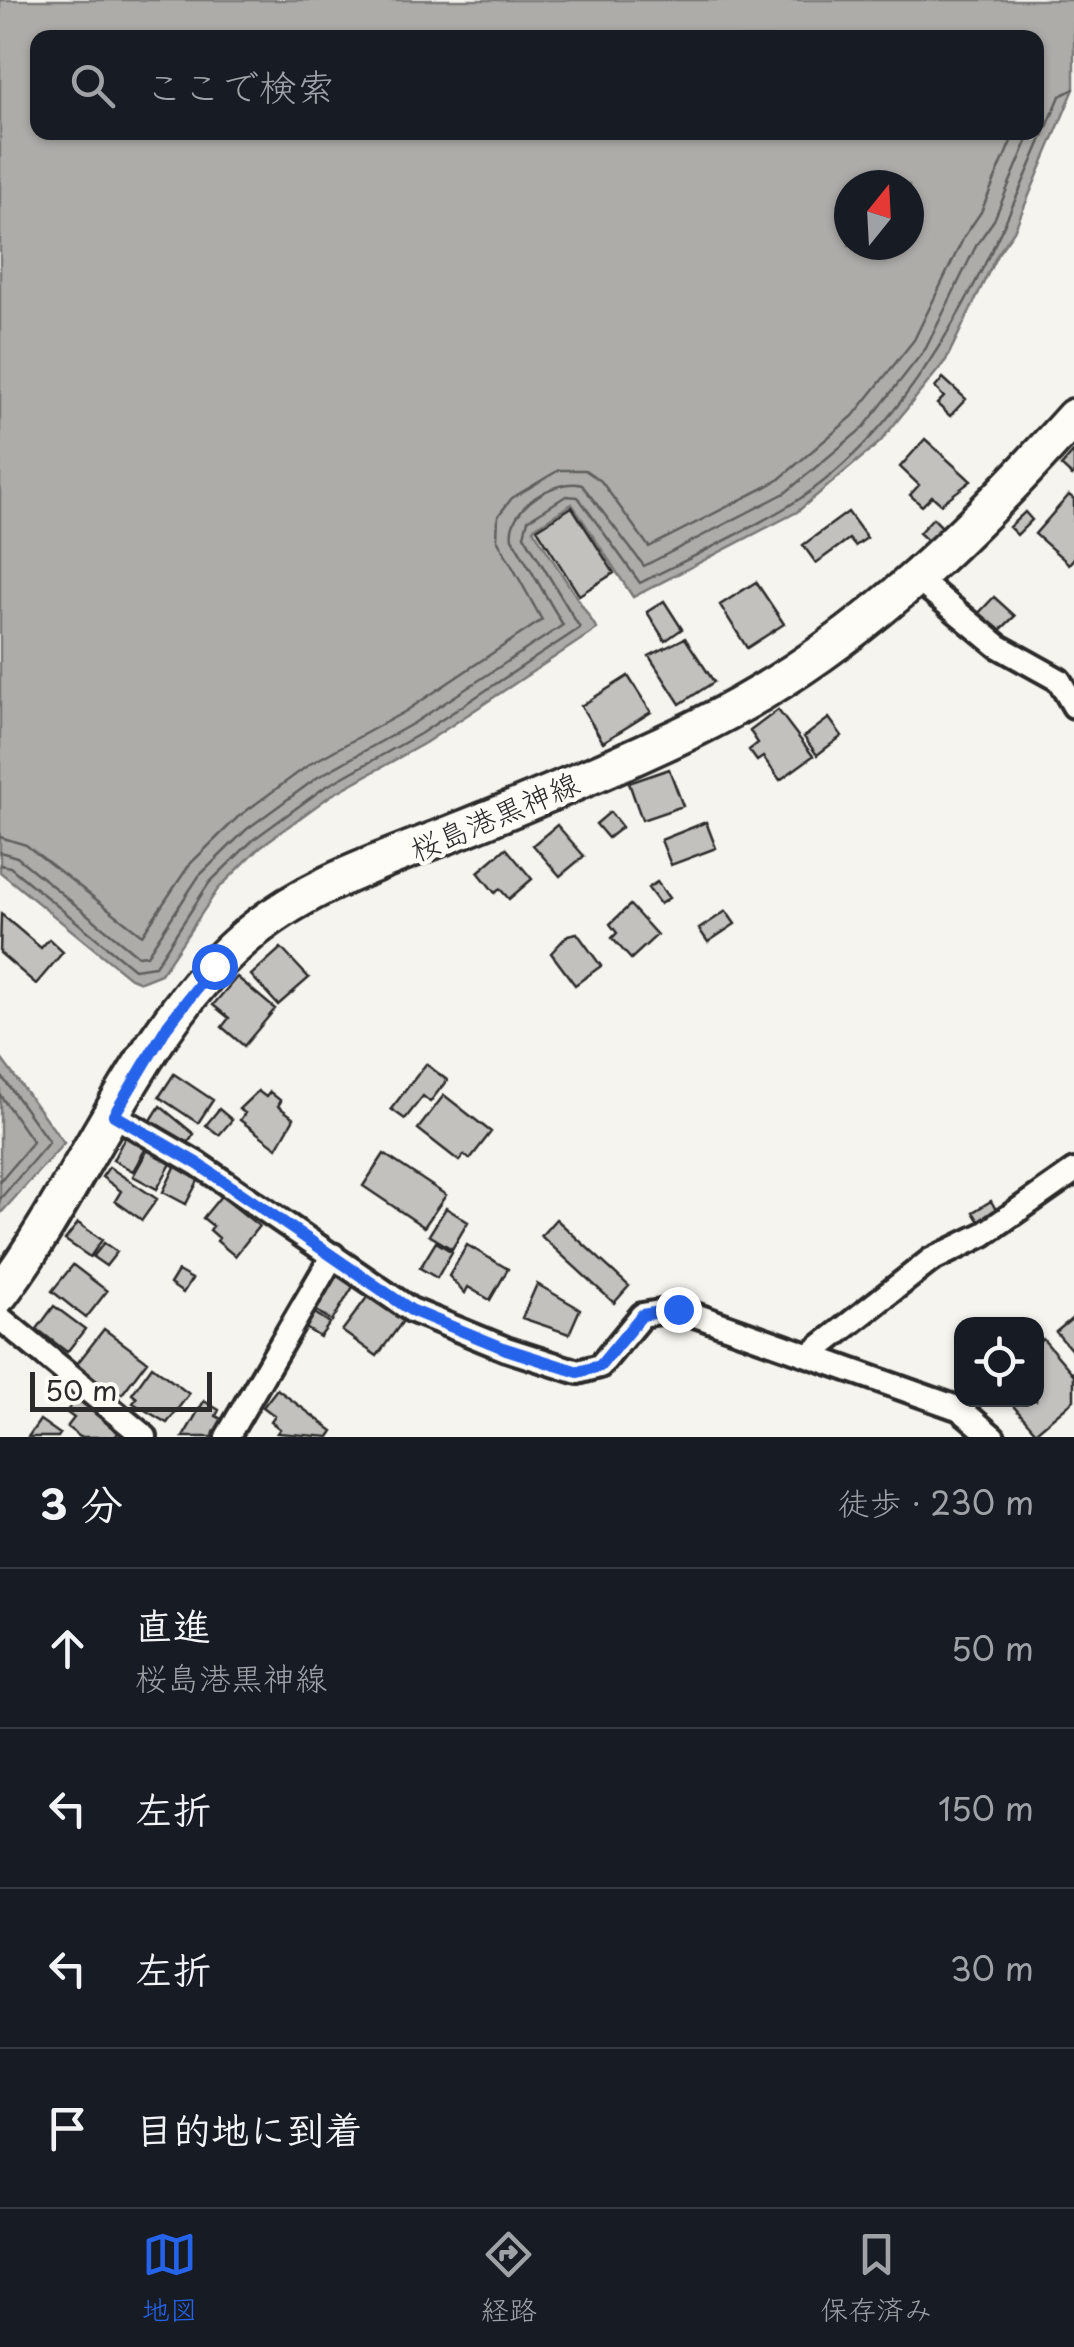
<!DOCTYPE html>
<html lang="ja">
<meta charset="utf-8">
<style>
:root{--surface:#171b24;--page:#242831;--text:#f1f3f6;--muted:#9ea1a6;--line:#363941;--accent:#2563eb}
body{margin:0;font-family:"Playpen Sans","Klee One",sans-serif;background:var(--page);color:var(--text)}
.controls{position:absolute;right:30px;bottom:30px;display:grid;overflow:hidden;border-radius:20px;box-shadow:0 2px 8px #0004}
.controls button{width:90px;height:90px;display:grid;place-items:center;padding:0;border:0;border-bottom:2px solid var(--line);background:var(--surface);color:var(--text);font:50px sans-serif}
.compass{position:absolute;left:834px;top:170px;width:90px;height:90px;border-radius:50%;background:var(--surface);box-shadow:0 2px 8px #0004;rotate:18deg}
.scale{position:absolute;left:30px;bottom:25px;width:182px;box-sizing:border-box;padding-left:10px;border:5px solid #2b2b2b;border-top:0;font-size:28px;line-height:35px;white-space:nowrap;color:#2b2b2b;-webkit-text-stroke:8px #fdfcf7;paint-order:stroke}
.stop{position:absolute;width:30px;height:30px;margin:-22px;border:8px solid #2563eb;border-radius:50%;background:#fff}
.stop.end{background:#2563eb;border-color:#fff;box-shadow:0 2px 10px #0008}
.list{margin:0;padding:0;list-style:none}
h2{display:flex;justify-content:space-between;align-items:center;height:130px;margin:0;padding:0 40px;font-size:42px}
h2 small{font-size:32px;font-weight:400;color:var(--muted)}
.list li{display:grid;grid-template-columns:65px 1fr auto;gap:30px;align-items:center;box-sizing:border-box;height:160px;padding:0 40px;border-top:2px solid var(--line)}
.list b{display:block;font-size:38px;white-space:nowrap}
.list p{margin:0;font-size:32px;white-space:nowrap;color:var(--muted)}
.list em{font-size:32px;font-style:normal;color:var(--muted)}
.icon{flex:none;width:55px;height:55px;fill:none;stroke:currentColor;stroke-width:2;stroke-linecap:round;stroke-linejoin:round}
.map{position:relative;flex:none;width:1074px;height:1437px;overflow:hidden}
.search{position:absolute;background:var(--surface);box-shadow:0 2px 8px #0004;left:30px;right:30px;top:30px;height:110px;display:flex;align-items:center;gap:25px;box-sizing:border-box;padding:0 35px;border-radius:20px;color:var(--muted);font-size:38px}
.sheet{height:770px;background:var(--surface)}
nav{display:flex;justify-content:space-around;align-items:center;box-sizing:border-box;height:140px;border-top:2px solid var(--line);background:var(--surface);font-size:28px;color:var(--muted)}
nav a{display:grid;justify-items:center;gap:5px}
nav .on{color:var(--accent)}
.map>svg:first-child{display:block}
.water{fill:#adaca9;stroke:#797877;stroke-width:2.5;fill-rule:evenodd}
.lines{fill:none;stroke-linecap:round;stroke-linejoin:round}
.shore{stroke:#5f5f5d;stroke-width:2.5}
.building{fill:#c2c1be;stroke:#2b2b2b;stroke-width:2.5}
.street-casing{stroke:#2b2b2b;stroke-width:30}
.primary-casing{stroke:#2b2b2b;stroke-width:42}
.street{stroke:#fdfcf7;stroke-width:22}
.primary{stroke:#fdfcf7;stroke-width:35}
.route{stroke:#2563eb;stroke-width:12}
.labels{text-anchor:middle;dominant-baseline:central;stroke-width:9;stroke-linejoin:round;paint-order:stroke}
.street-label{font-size:30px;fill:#2b2b2b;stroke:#fdfcf7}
</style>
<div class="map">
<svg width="1074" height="1437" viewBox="0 0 1074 1437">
<rect width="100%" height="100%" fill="#f5f4ef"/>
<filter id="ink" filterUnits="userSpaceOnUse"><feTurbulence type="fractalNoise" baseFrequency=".01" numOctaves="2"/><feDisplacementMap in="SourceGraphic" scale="20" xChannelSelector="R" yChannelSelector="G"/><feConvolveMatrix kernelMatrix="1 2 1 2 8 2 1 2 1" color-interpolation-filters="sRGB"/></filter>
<g filter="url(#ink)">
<!-- water -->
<path class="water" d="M0,0H1074V89L1014,231L997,255L946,360L880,442L797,512L633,597L572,504L533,529L597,629L425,743L330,796L260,847L218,889L161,974L141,982L130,978L0,872ZM38,38H1036V132H38ZM849,185H909V245H849Z
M0,1057L64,1143L0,1214Z"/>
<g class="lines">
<!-- shore -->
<path class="shore" d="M0,837L26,845L142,935L190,864L238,817L310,764L406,711L542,620L497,539L498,516L512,498L559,470H585L601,481L649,547L777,481L853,416L914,340L964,237L981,212L1015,132
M0,852L17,857L138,956L147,955L199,876L247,829L318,777L414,723L563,625L512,538C507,509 556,477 582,485L644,566L785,493L864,427L926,348L977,244L994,220L1031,132
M0,865L10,867L134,969L155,966L209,883L254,839L325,787L420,734L580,628L524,535L528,520L566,496L578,497L640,583C690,558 742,534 790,505C926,421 1000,238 1060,96L1074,89
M0,1074L49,1142L0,1199
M0,1095L33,1142L0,1181"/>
</g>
<!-- building -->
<path class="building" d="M943,378L966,399L950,416L937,404L944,397L935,388Z
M925,439L971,481L941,504L932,496L922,506L910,495L919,485L900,467Z
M1074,451V473L1072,476L1061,466Z
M1069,495L1074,499V558L1069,564L1035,534Z
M572,507L614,573L579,595L537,529Z
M848,512L867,538L855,546L849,539L816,563L803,545Z
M1025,512L1032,520L1017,535L1009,527Z
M933,518L943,528L929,542L919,533Z
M756,582L784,624L747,648L720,605Z
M994,597L1015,616L996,634L976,616Z
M664,601L682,629L665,641L647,612Z
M685,638L714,682L680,704L649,656Z
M628,676L651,712L603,742L581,706Z
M778,710L813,756L780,780L763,757L757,761L749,750L758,743L750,731Z
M829,718L842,736L817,755L804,737Z
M669,769L683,806L642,820L629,783Z
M610,812L622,827L608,838L596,824Z
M706,822L716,848L671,865L661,840Z
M557,825L584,856L560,876L533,845Z
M506,848L532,879L509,899L500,889L495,893L478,872Z
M657,882L669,898L660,904L648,888Z
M630,905L657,935L631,959L612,938L617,933L610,924Z
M726,911L735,924L708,942L699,929Z
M1,914L41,948L49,939L63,952L36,984L0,953Z
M577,933L601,966L575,985L551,953L568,935Z
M281,948L309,978L278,1005L251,975Z
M237,977L275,1009L244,1046L222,1027L229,1018L213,1005Z
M426,1064L447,1080L430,1102L423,1096L405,1119L391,1109Z
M174,1074L213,1100L198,1123L159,1097Z
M258,1091L266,1097L270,1092L281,1101L278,1106L294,1118L277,1148L240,1120L245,1113L239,1109Z
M444,1095L491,1132L470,1159L464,1155L459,1161L418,1129Z
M160,1106L194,1134L184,1149L148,1125Z
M219,1109L232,1120L219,1135L206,1125Z
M126,1135L147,1146L133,1171L113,1160Z
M150,1146L173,1160L157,1189L133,1176Z
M384,1154L446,1195L424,1227L363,1186Z
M177,1163L201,1175L186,1204L163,1192Z
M109,1167L157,1199L142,1220L115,1201L121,1191L102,1177Z
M221,1196L259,1226L235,1256L217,1241L219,1238L210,1230L213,1226L203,1218Z
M991,1201L999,1215L981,1225L973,1212Z
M446,1208L468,1222L452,1249L429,1235Z
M556,1219L629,1286L614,1303L541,1236Z
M78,1223L102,1240L90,1257L65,1240Z
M436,1242L452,1252L437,1278L420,1268Z
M104,1243L117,1252L106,1266L93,1257Z
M467,1245L508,1269L490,1300L468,1287L465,1293L449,1276Z
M73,1265L107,1291L86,1318L52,1291Z
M335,1269L356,1282L332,1321L311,1307Z
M178,1271L192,1279L183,1293L170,1284Z
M537,1284L580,1309L569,1334L522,1318Z
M368,1296L403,1321L377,1356L342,1331Z
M54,1306L85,1329L67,1352L37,1329Z
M310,1310L330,1323L320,1337L301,1325Z
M1074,1317V1353L1056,1332Z
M104,1329L147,1361L122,1394L104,1381L99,1388L73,1369Z
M1043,1339L1074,1375V1400L1036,1432L1008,1400H1036V1344Z
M152,1366L189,1394L167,1423L133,1403L137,1398L132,1394Z
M277,1389L333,1431L329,1437L277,1433L280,1429L271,1422L275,1416L263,1407Z
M81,1394L123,1427L115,1437H80L67,1427L74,1418L66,1412Z
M204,1401L219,1410L216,1416L227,1422L219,1437H183Z
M40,1420L60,1434L58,1437H28Z"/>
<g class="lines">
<defs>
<path id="street" d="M917,579L998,646L1059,680L1074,706
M114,1115L198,1164L411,1310L506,1349L578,1372L600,1366L642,1315L678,1309L960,1409L993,1437
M0,1318L145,1437
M811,1354L931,1260L984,1234L1074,1171
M227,1437L333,1255"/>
<path id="primary" d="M0,1294C83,1184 140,1029 242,940C303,885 388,859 463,829C540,798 617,766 692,730C846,656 962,542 1074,417"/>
</defs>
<!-- street casing -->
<use href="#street" class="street-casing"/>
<!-- primary casing -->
<use href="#primary" class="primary-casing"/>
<!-- street -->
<use href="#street" class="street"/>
<!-- primary -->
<use href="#primary" class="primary"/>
</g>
</g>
<g class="lines" filter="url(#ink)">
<!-- route -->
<path class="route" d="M214,966L168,1025L114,1115L198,1164L411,1310L506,1349L578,1372L600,1366L642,1315L678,1309"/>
</g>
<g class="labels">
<!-- street labels -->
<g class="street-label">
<text transform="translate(494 815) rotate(-23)">桜島港黒神線</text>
</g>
</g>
</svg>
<div class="controls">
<button><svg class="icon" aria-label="locate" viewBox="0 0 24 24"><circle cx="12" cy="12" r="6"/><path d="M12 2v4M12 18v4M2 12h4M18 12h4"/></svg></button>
</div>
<svg class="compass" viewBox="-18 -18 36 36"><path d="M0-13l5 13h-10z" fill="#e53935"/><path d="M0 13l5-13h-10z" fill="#9ea1a6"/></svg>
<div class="scale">50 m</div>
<div class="stop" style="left:214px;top:966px"></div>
<div class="stop end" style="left:678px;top:1309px"></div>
<div class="search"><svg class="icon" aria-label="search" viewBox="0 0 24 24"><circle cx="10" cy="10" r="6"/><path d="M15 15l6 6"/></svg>ここで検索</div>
</div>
<section class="sheet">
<h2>3 分<small>徒歩 · 230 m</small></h2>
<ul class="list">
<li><svg class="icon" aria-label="ahead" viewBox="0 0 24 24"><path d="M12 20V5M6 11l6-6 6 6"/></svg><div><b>直進</b><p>桜島港黒神線</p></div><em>50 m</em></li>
<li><svg class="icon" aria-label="left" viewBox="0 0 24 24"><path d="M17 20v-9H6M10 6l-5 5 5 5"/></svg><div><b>左折</b></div><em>150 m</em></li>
<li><svg class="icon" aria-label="left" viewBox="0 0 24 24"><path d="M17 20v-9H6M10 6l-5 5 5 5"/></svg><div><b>左折</b></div><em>30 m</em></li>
<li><svg class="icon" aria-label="arrive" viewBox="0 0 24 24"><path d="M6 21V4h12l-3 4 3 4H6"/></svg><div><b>目的地に到着</b></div></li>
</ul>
</section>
<nav>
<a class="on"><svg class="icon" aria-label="map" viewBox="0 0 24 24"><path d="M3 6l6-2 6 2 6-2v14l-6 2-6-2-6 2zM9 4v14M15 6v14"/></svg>地図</a>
<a><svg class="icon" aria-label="directions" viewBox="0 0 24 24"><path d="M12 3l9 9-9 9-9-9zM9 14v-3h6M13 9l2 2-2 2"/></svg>経路</a>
<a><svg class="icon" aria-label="saved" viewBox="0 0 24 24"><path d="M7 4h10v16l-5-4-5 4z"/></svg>保存済み</a>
</nav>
